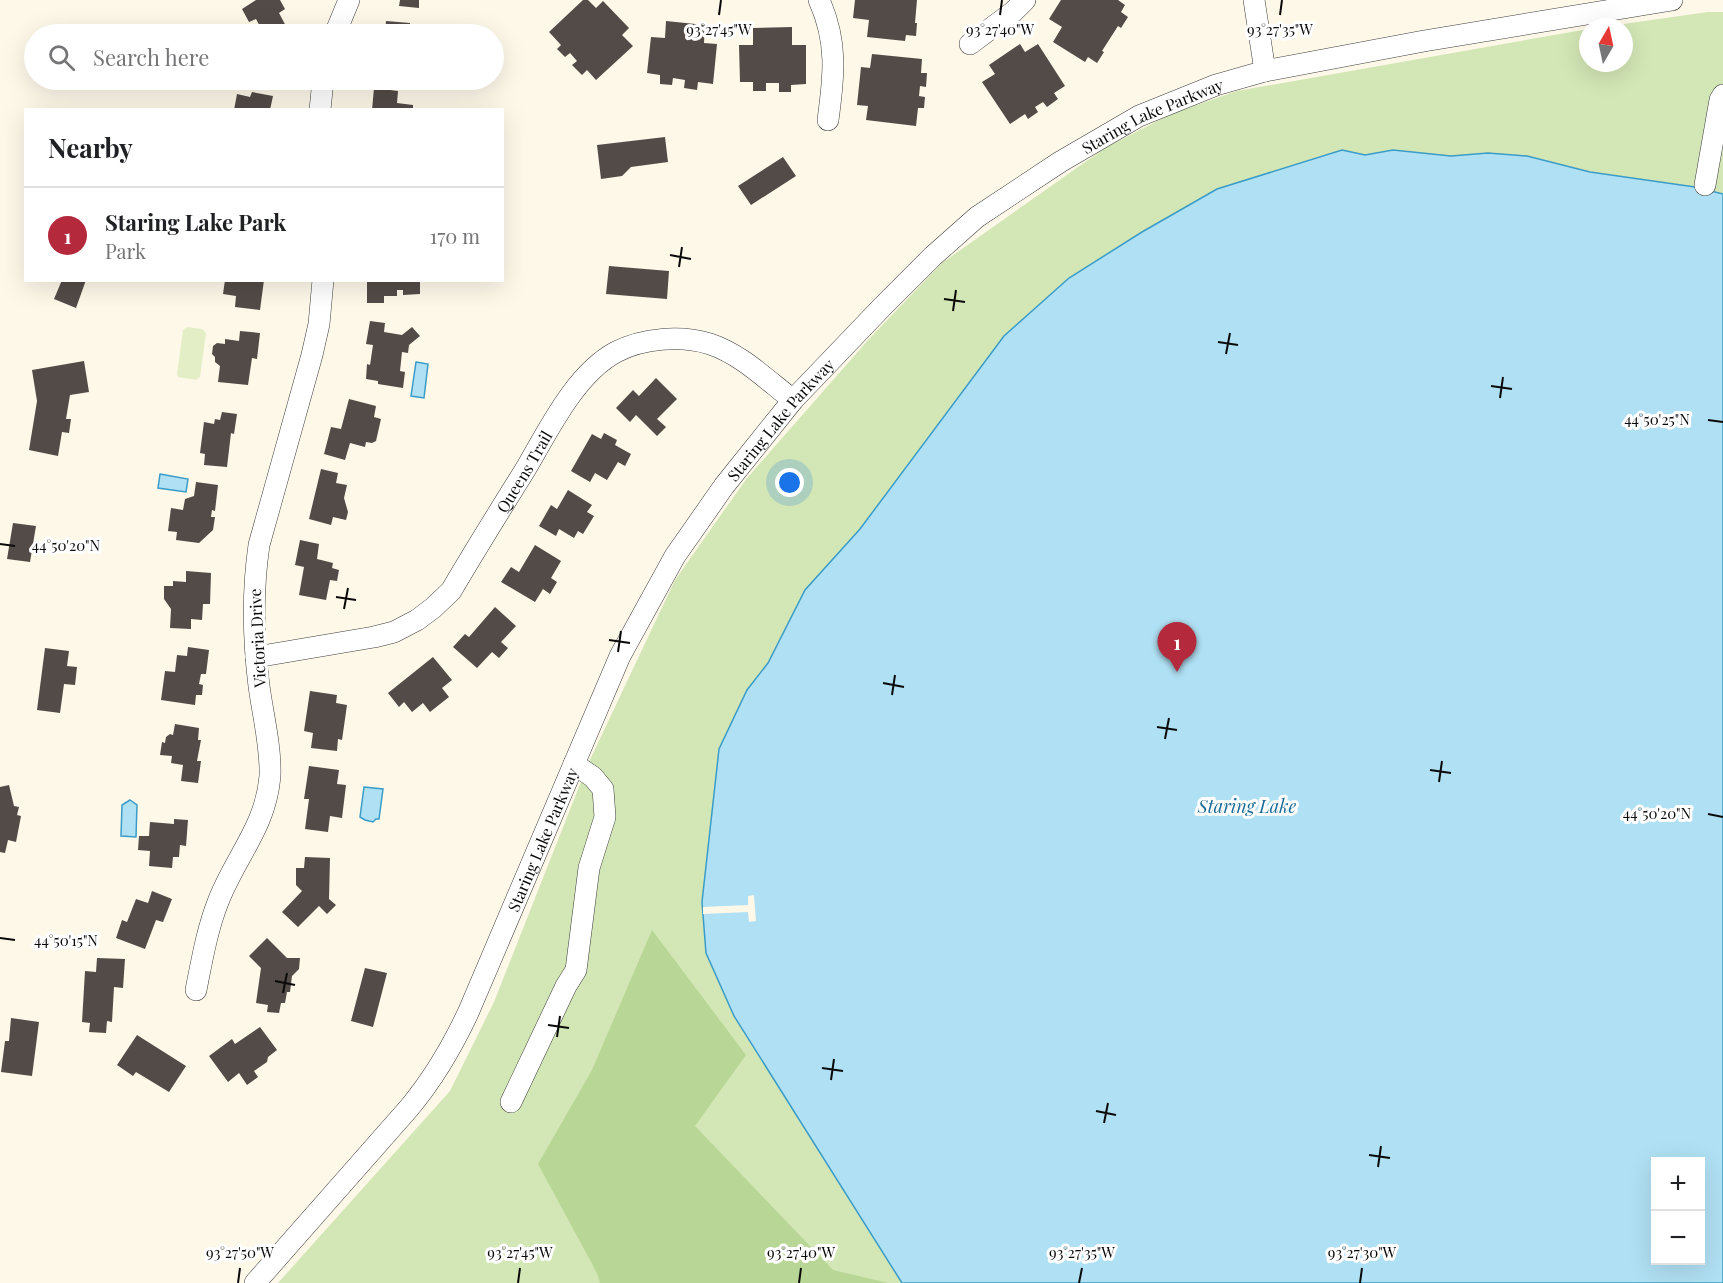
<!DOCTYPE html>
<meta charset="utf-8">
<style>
:root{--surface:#fff;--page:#f2f2f2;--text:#202124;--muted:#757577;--line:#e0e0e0;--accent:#b4293c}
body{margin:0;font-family:"Playfair Display",serif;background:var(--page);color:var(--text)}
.controls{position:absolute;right:18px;bottom:18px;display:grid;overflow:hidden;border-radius:0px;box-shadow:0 6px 24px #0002}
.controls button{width:54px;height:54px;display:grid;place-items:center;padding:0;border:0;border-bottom:2px solid var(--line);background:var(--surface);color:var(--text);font:30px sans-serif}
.compass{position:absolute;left:1579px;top:18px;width:54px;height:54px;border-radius:50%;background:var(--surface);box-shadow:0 6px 24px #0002;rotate:9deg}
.you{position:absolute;left:790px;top:483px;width:21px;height:21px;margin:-15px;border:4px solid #fff;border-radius:50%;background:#1a73e8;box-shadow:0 0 0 9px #1a73e833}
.badge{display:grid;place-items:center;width:39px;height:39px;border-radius:50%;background:var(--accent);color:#fff;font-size:20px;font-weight:700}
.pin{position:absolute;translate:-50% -50px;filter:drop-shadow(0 2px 3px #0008)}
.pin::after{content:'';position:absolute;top:32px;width:21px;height:18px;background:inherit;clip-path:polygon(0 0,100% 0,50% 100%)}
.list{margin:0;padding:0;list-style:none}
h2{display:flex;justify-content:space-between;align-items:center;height:78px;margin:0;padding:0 24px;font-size:26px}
h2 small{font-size:20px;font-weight:400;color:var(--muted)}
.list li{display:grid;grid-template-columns:39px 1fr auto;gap:18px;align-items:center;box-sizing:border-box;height:96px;padding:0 24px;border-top:2px solid var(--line)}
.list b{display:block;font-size:22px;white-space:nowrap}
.list p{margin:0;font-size:20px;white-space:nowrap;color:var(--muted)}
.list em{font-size:20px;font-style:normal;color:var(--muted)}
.icon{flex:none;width:33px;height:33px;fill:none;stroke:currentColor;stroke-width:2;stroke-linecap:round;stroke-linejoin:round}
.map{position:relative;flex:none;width:1723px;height:1283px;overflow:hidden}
.search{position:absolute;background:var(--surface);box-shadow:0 6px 24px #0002;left:24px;top:24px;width:480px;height:66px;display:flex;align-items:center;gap:15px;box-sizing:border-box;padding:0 21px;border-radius:33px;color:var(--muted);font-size:22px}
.panel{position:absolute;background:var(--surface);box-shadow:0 6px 24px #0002;left:24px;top:108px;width:480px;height:174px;border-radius:0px}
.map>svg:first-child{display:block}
.green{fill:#d3e6b5;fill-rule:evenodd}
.forest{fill:#b8d695}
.pitch{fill:#e4eec6}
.water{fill:#b0e0f3;stroke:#3a9cc7;stroke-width:1.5;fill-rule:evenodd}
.pier{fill:#fef8e9}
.building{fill:#534b47}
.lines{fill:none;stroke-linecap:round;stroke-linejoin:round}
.minor-casing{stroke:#3d3d3d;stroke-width:22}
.minor{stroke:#fff;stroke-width:21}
.ticks{fill:none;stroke:#0a0a0a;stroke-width:2}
.labels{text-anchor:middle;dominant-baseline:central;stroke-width:6;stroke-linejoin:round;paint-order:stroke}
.street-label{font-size:16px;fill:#0a0a0a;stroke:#fff}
.water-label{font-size:18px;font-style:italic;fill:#1a6b96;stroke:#fff}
.ticks-label{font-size:15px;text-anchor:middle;fill:#0a0a0a;stroke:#fff;stroke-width:6;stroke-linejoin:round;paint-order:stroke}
</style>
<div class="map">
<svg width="1723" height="1283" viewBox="0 0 1723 1283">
<rect width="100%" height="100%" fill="#fef8e9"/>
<!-- green -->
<path class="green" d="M1708,12H1723V1283H278L450,1091L494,1002L588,764L675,580L747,478L869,339L942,263L1105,148L1171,114L1237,91L1588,29V63H1624V27H1602ZM1656,1162H1700V1260H1656Z"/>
<!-- forest -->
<path class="forest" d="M652,930L746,1055L695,1126L833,1270L888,1283H600L597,1273L538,1164L592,1070Z"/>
<!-- pitch -->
<path class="pitch" d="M187,327L202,329L206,333L200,377L196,380L178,377L177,374L183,330Z"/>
<!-- water -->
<path class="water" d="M1342,150L1365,155L1393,150L1451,156L1488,153L1527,156L1590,172L1695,187L1723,194V1283H902L734,1016L706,953L702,902L719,749L747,690L768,663L805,590L860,529L1004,336L1069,278L1142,232L1217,189ZM1656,1162H1700V1260H1656Z
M416,362L428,364L424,398L411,396Z
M160,474L188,479L186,492L158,488Z
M364,787L383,789L379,819H376L373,822L365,820L360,817Z
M130,800L137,805L136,837L121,836L122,805Z"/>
<!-- pier -->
<path class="pier" d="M754,895L756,921L749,922L748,912L703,914V907L748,905V896Z"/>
<!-- building -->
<path class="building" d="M256,0H280L285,9L279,13L287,28L275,34H264L256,19L249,22L242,9Z
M400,0H419V8L399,6Z
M583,0H588L596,8L603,1L629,28L622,35L633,46L596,80L587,70L582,75L572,65L577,61L570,53L565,57L557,49L561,45L549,32Z
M855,0H917L915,23H917L916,36L906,35L905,41L867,37L869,20L853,18Z
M1061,0H1118L1125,5L1121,12L1128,17L1121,28L1118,26L1102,51L1104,52L1097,63L1088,57L1085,62L1053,42L1062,27L1049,19Z
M386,21L410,23L409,34H385Z
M666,21L705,25L704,43L717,44L713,84L698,82L697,90L684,88L685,80L673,78L672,85L660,84V75L647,73L651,37L665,38Z
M792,27V45H806V84L791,85V92H779V83H766V91H753V82H740L739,45H753V28Z
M1020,44L1025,52L1038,44L1065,86L1054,93L1058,99L1047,107L1043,102L1035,107L1038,112L1028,119L1025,114L1010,124L982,82L995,74L989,65Z
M872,54L922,59L921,73H927L926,87L920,86L919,96L925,97L924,108H918L916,126L866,120L868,106L857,105L861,67L870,68Z
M374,88L398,91L397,103L413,105V110H372Z
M252,92L273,96L270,110H234L237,94L250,97Z
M665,137L668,162L631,167L622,176L601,179L597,145Z
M783,157L796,176L751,205L738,186Z
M609,266L669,271L667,299L606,294Z
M62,280H86L76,308L54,299Z
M225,280H264L260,310L235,307L236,296L223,294Z
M367,280H420V294L403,295V290H397V296H384V303H367Z
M370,321L385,323L384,332L402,335L412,327L420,336L409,345L408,353L402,352L400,371L405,372L403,388L378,384V381L366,379L367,364L370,365L373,345L366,344Z
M240,331L260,333L257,359L252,358L248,385L218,382L220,366L215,362V357L212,354L213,346L217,343L225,344V339L239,341Z
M84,361L89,392L70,395L66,419H71L69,433L62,432L58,456L29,450L37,401L32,370Z
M656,378L677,399L657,419L666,427L657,436L636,415L630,422L616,408L633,390L639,396Z
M349,399L376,406L374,417L381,419L376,441L372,443L366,442L365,447L350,443L345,460L324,454L331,427L341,429Z
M222,412L237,414L234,434L231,433L227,467L204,465L205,454L200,453L204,422L214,424L215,419L220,420Z
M604,433L617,440L615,445L631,454L625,466L618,462L607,480L595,473L590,482L571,471L592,434L601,439Z
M321,469L338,473L336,483L347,485L344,498L348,512L346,520L333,517L331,525L309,519Z
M196,482L218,485L215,511L212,510L211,517H215L213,530L199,543L176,540L177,532L168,531L171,508L183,510L185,499L194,496Z
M568,490L592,505L587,512L594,516L583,534L578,531L574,538L559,529L556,536L539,526L551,505L557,509Z
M13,523L36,526L30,562L7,559Z
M300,540L319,544L317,559L333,563L332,568L339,570L337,581L330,580L326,600L299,595L304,567L295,565Z
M535,545L561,561L551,578L557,582L550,594L543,589L535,602L501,582L511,567L519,572Z
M186,571L211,573L210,604H203L202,620L191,619V629L170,628L171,609L164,599V586H173V581L186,582Z
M495,607L516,626L501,642L508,648L499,658L492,652L477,668L453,647L465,634L469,637Z
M188,647L209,650L206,674H201L199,684L203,685L202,695H196L195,705L161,700L165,671L175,672L177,655L187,656Z
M45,648L69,651L67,666L77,667L75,685L64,684L60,713L37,710Z
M433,657L452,680L442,688L449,697L430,712L423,703L412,712L404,702L399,707L388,693Z
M310,691L337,695L336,703L347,705L342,740L338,739L337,751L311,748L313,733L304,731Z
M175,724L199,728L198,740H201L197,761H201L198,783L181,781L183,765L171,763L172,756L160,755L162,742L165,743L166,737L170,734L173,735Z
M309,766L339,770L337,784L346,785L342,818L330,816L328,832L305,829L309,799H304Z
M9,785L14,806L19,807L17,815L21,816L16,842L8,840L5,853L0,852V787Z
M174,819L188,820L186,846L180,845L179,857H173L172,868L149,866L150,851L138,850L139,836H149L150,822L174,824Z
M305,857L330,858L329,899L336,905L327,914L319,906L298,927L282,912L302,891L296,885V868H304Z
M152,891L172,899L163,922L156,920L145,949L116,938L122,920L127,922L136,899L148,903Z
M267,938L287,958H300L299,969L292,976L290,992H287L285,1003H281L279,1013L267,1012L268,1005L256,1003L261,968L249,956Z
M97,958L125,959L123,988L114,987L112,1022L107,1021L106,1033L89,1032L90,1023L82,1022L85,971L96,972Z
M365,968L387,973L373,1027L351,1021Z
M11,1018L39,1022L32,1076L1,1072L5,1041H9Z
M260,1027L277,1050L268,1057L267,1062L254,1071L258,1077L247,1085L239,1073L228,1082L209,1056L232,1039L235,1044Z
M137,1035L186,1066L169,1092L136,1072L133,1076L117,1065Z"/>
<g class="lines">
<defs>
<g id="minor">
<path d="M819,0C838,42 834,76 828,120"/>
<path d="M1254,0L1265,71"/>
<path d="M335,34L349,0"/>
<path d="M970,44L1013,12L1025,0"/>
<path d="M320,110L323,80"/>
<path d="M1705,185L1720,100L1723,95"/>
<path id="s1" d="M256,657L374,637L394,632L417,620L433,608L451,591C475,550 500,510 525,470C548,431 575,374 616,352C643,338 681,335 710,344C741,354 768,381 793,400"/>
<path d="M196,990C202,960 207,930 218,902C235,857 266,827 270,776C271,746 263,716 259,686C253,638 252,593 259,545L312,355L319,324L323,280"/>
<path d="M511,1102L566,986L576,970L589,868L605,817L603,789L593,777L574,764"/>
<path id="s2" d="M255,1283L409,1108C434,1078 452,1047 468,1013L620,656L675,556L724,486L793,400L882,307L933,256L977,217L1060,162L1139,116L1216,85L1265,71L1424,41L1672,0"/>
</g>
</defs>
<!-- minor casing -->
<use href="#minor" class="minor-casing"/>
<!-- minor -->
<use href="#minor" class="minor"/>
</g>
<!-- ticks -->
<path class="ticks" d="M719,15L721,0M1000,15L1002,0M1280,15L1282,0M670,255L691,259M679,267L682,247M944,299L965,302M953,311L956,290M1218,342L1238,345M1226,354L1230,333M1491,386L1512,389M1500,398L1503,377M1708,420L1723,422M0,544L15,546M336,597L356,600M344,609L348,588M609,640L630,643M618,652L621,631M883,683L904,687M892,695L895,675M1157,727L1177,730M1165,739L1169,718M1430,770L1451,773M1439,782L1442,761M1708,814L1723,817M0,938L15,940M275,981L295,985M283,993L287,973M548,1025L569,1028M557,1037L560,1016M822,1068L843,1071M831,1080L834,1059M1096,1111L1116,1115M1104,1123L1108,1103M1369,1155L1390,1158M1378,1167L1381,1146M238,1283L240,1268M518,1283L520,1268M799,1283L801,1268M1079,1283L1082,1268M1360,1283L1362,1268"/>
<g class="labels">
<!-- street labels -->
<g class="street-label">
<text stroke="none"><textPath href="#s2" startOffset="1506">Staring Lake Parkway</textPath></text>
<text stroke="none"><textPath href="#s2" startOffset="1020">Staring Lake Parkway</textPath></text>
<text stroke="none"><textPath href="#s1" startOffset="351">Queens Trail</textPath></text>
<text transform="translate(257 638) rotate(-93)">Victoria Drive</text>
<text stroke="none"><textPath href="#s2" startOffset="534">Staring Lake Parkway</textPath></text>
</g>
<!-- water labels -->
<g class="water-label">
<text x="1247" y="806">Staring Lake</text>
</g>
</g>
<g class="ticks-label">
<text x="719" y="35">93°27'45"W</text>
<text x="1000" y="35">93°27'40"W</text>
<text x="1280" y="35">93°27'35"W</text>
<text x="1657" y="425">44°50'25"N</text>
<text x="66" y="551">44°50'20"N</text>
<text x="1657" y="819">44°50'20"N</text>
<text x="66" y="946">44°50'15"N</text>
<text x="240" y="1258">93°27'50"W</text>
<text x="520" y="1258">93°27'45"W</text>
<text x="801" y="1258">93°27'40"W</text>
<text x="1082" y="1258">93°27'35"W</text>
<text x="1362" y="1258">93°27'30"W</text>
</g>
</svg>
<div class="controls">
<button>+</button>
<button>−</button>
</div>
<svg class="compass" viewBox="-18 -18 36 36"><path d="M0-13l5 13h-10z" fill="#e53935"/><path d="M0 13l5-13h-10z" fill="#757577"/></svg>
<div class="you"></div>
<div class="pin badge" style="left:1177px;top:672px">1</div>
<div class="search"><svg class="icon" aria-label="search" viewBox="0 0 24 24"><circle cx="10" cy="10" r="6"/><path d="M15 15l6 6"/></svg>Search here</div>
<section class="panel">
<h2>Nearby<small></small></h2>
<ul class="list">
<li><span class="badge">1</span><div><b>Staring Lake Park</b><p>Park</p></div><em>170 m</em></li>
</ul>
</section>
</div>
